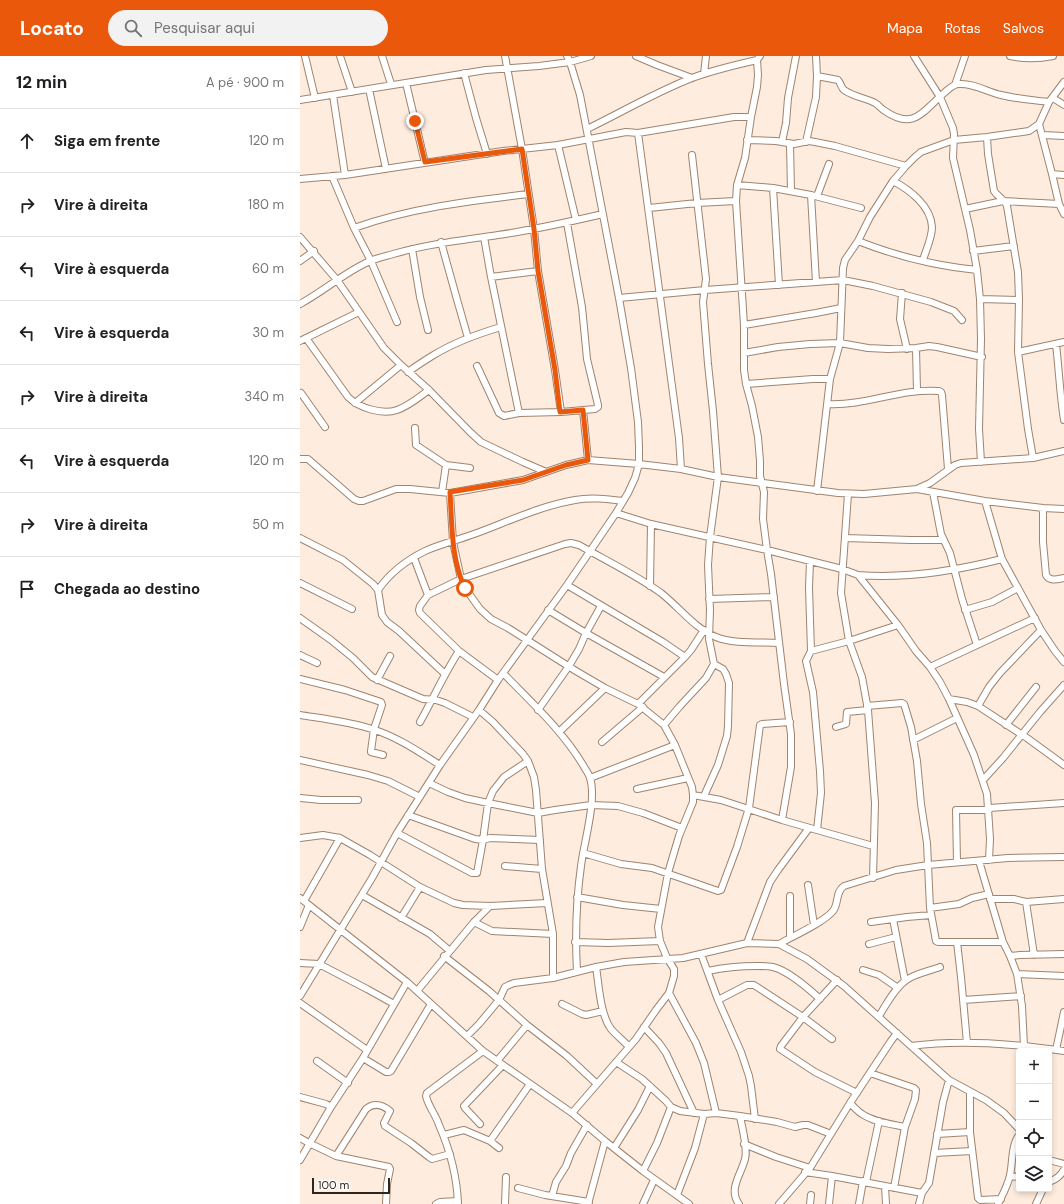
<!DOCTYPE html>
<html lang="pt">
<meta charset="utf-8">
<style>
:root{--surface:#fff;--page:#f2f2f2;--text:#202124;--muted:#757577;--line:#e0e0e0;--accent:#ea580c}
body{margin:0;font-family:"DM Sans",sans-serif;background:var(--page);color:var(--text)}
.controls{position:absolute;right:12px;bottom:12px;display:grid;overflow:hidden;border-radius:4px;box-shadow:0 2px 6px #0003}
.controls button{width:36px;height:36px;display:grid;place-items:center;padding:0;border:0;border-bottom:1px solid var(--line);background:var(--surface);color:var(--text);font:20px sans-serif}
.scale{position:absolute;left:12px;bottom:10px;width:78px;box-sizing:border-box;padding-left:4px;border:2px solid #31261d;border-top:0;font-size:11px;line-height:14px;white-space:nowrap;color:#31261d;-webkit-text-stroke:3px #fdfdfd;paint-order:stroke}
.stop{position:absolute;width:12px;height:12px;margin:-9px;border:3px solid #ea580c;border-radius:50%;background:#fff}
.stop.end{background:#ea580c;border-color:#fff;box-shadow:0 1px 4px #0008}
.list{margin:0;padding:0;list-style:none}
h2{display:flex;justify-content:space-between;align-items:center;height:52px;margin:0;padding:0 16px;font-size:17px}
h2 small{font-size:13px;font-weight:400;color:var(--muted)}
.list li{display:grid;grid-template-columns:26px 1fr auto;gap:12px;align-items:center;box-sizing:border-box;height:64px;padding:0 16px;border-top:1px solid var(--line)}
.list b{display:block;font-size:15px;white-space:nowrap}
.list em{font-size:13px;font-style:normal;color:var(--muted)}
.icon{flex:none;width:22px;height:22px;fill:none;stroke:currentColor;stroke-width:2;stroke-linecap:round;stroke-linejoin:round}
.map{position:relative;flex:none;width:764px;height:1148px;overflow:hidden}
header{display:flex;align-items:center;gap:24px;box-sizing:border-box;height:56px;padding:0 20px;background:var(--accent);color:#fff}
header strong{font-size:19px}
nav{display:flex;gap:22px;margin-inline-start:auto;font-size:14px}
.search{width:280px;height:36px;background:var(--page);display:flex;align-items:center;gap:10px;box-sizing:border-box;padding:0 14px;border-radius:22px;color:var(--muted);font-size:15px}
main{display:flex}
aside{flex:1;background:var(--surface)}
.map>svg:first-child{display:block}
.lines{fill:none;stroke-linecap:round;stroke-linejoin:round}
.minor-casing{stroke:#9f846f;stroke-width:8}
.minor{stroke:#fff;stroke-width:6}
.route{stroke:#ea580c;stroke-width:5}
</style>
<header>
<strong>Locato</strong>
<div class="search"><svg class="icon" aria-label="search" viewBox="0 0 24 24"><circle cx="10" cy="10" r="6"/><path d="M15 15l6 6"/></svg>Pesquisar aqui</div>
<nav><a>Mapa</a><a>Rotas</a><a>Salvos</a></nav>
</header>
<main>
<aside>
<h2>12 min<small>A pé · 900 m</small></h2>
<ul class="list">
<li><svg class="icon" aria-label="ahead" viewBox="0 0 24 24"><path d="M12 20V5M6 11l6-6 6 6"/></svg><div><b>Siga em frente</b></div><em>120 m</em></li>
<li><svg class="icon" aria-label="right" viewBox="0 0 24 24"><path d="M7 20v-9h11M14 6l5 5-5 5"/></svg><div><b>Vire à direita</b></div><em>180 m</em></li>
<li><svg class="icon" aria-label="left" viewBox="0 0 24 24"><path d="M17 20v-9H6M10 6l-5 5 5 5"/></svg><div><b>Vire à esquerda</b></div><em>60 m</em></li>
<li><svg class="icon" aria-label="left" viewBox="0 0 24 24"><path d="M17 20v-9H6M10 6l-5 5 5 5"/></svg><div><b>Vire à esquerda</b></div><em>30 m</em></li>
<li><svg class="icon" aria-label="right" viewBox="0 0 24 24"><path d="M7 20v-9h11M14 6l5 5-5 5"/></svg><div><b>Vire à direita</b></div><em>340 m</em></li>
<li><svg class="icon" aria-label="left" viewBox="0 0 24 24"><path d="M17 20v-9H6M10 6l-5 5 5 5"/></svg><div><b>Vire à esquerda</b></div><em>120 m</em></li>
<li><svg class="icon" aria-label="right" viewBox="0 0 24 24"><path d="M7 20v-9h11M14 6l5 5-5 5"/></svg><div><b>Vire à direita</b></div><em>50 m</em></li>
<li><svg class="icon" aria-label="arrive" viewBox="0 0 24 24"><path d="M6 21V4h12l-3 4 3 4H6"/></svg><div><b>Chegada ao destino</b></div></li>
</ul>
</aside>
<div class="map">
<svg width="764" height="1148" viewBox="0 0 764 1148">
<rect width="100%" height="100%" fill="#feecde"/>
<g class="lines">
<defs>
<path id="minor" d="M5,0L15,42
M40,0L52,36
M82,0L91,28
M205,0L222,93L234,173L238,215L255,314L261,356
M336,0L357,9L392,22
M614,0L640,41L653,72L654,78L653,102L670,174L677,214L680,243L681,283L679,373L681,406
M710,0C724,3 738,3 753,0
M457,4L458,19L457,31L451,61L445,102L437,129L436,145L444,269V314L446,328L452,350L458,381L460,405V420L464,436L463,463L467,494L471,518L484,628L491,678V711L482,764
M164,17L176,62L187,98
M404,18L406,0
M517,20L538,24C541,27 541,32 544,34C554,41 566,42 575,47C579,49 581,53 585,55C614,75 623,55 644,37C649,33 653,28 659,28C674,27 687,36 701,39C717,43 733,44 749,46
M106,27L125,107
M655,29L665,0
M69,33L86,113
M33,39L45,119
M753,42L764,49
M0,44L186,14L239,10L270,6L291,0
M739,68L752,118L759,148L764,158
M287,73C322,56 356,36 392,22C413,14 435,9 457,4L460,0
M338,77L379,382L381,413
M743,79L764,80
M687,81L688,98L694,135C698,141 705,144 707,150L718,216L719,244L718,296L728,373L733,402
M447,84L476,85L494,88L509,85L515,86L535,90L606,110
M482,86L486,67L488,42L496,0
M506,86L516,41L517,20L516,0
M490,88L491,135
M258,89L276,164
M752,118L764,119
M32,120L54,172L71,205L97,266
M0,123L45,119L203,95L258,89L326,76L338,77L434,61H451
M593,125C610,134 631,150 632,171C632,182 626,194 623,204
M437,129L473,132L511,139L561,152
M473,132L479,229
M511,139L516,226
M517,140L529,108
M349,152L397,147L436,145
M665,153L703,145L759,148
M54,172C110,152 169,145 228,138
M0,181L37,224L84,292L101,309L129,334L170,376L181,386L223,406L246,416
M184,181L191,221L219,357L261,356L295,353L298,351V349L287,303L282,251L267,167
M558,185C596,200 636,210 677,214
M141,186L156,240L168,282
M112,193L120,241L128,274
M673,195L714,190
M0,205L14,195
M191,221L238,215
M602,237L600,263L607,293
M319,242L405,234L543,224L573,230L631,246L654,255L662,264
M680,243L719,244
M0,248C24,235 45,216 70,205C77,202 86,200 93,198C128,188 163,184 198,179C234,174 268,166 303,158
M444,269L516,257L541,252
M6,282L48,341C59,352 82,359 97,354C109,350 119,341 129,334
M0,285L59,256
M756,288C759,314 760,339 764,364
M616,292L617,335
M718,296L764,286
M444,297L478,291L510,288L540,287L568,292L588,293L616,292L629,290L637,291L682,301
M177,310L199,357L204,360L219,357
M108,316C116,310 124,305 132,300C153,287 177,278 201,271
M446,328L513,323H530
M1,337L25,371
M55,347L101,309
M528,348C566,350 601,332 639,335L641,336L642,339L648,413
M283,354L288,404
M115,372L116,389L146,409L142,436
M0,403H8L54,443L59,445H63L96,433H110L150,437L195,429L223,424L266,409L288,404L339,408L381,413L418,421L538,437L564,438L617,433L685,445L743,452L764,453
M146,409L170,412
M617,433L630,427L655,409L661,407L733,402L764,395
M517,435L530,323L540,287L543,212L545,204L558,185L570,161L593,125L606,110L615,101L621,96L654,84L687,81L729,75L739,68L749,46L764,26
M633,436L641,478L650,497L662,543L677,589
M150,437L153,486L161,523L165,532L180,553L191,563L208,572L276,615L305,632L338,648L364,669L375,689L392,731L393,739V746L379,780L368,817L358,871L360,885L367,902L374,913V920L369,937L356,954L336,983L272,1057
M548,438L541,537L549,585L562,621L568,654L575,747L573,822
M685,445L702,503L741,574L755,595L764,606
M743,452V486L746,519C750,526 758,523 764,522
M316,457L351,468L467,494L542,513L558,519L598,569L616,595L630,611L640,626L649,643L674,699L687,738L690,783L689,804
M0,482L43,504L73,528L78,534L82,559L87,566L99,575L145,618
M545,482L611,484H643
M114,502L128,539
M510,505L509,532L511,595L506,605L513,636L520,715L521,737L517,774
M558,519C607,523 655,515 702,503
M0,527L52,553
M267,529L363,586L385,601
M350,530L351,468
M78,534C89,518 107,504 125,495C140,488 158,484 174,478C207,466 240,450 275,444C291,441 307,443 323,445
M409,543L474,541
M248,554L286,577L364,621
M665,554L692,546L718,532
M0,562L31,584L53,602L72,621L123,643L136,644L145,647L173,661
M511,595L549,585L598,569
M0,599L17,607
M630,611L735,562
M203,617C231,646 262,674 283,709C285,713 289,718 290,722C297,744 284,786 281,810C276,846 275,879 277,916
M0,623L45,634L81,646L82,649L74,673L71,695V696L83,699
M77,624L90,600
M198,624L159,595L120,557L119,554L120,550L128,539L161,523L265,488L271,487L279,489C305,504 336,519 361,537C379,551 394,572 416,581C432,588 461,586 479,587
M649,643L667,646L678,650L727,682L764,709
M338,648L385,601L391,594L404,574
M567,650L602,647L604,648L605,651L611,671L617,705L621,748L627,787L630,852L636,885L638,886H703
M678,650L689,631L700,617L741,574
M179,654L193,666L223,698L228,705L234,721L236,734L242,813L253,878V922
M238,654L269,610L279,593L286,577L301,550
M0,659C25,663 51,666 75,674C99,682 119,696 140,709
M120,666C133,643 144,618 159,595
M364,669L380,650L406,622L414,608L409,583L410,554L408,509L410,481L418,421L413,355L408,308L403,246L406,223L392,99
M706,669L736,631
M536,671L546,668L547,656L568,654
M259,676L305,632
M613,684L657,662
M302,686L343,651
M0,704L68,719L88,725L120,741
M290,722L375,689
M683,724L703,702L740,656L764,629
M129,727L148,736L165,742L188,747L238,757L255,754L291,749L318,750L343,757L382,772
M337,733L388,722
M393,739L421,744L482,764L573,790
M404,740L418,709L427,680L428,670L429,627L426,618L423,613L414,608
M0,742L21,744H58
M689,752L764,747
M108,759L175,783L183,784L190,782L240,784
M97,777L172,817H177L183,784L188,747L193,735L204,721L228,705
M0,782L23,779L40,782L70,799L120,831L154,847L163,849L190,850L247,847
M283,797L321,808L352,812L418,835L421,834L437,791L449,752L460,669L462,668L490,666
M679,805L703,886L710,900L717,918L722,950L724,990
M657,806L656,754H689
M205,810L242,813
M508,829L514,869
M62,839L130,878L150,895
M490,840V882
M277,841L323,849L361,853
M0,842L107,926L183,995L272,1057L305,1085L343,1115L389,1148
M690,843H714L726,846L734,899
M4,845L40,782
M726,846L764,843
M630,852L659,848L672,842L689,838
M101,862L120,831
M593,863L605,925
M174,866L192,875L253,878
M571,866L607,861L631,859
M0,871L9,849
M275,886L308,887L360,885
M657,886L661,921L667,987
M447,887L470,826L478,814L509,772
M479,888C493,880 523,867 533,855C539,848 535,836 544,830L596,814L628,809L708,802L764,801
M569,888L596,881
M401,898L418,944L441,996L449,1020L451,1030L455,1063
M144,900L189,935L227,969L267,1000L297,1028
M710,900L720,899L764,898
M0,907L19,908L67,933L94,948
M296,911C299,929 300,958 311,973C316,979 324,985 329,991
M563,914L579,919L598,932
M408,915C426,911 439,910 457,910C462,910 468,910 473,911C489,915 508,932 520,943
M717,918L764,920
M537,924L503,961L481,990L480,993L515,1016L557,1037
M117,935L174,866L190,850
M369,937L396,987L404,1007L416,1057
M0,940L72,822L97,777L140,709L179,654L198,624L267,529L316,457L328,437L335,422L339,408V391L338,366L331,312L319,242L280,39L270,6L267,0
M418,944L447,929H454L503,961L532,983
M663,944L721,940
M0,947L67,994
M262,948L282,958L286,959L303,955
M579,960C586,949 594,933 605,925C613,918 630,915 640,911
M344,971L359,987L366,997L394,1057
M167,980L179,968L199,944L205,931L209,929L214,927L253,922L296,911L324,906L383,902L447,887L479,888L507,903L544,930L649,1024L686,1044L704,1057L719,1073
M611,990C662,983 714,988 764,995
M756,994L764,956
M63,1002L86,1016H89L91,1015L131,948
M17,1005L48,1027
M197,1005L227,969
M316,1006L342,1023L366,1045L371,1051L380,1055L404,1058L416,1057L440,1060L477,1066L495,1071L503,1069H508L531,1078
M570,1017L614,1032L616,1034L615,1043L605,1071L594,1132
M670,1036V1076L678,1142L680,1144L701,1143
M0,1041L26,1048L31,1051
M550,1047C554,1051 557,1055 562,1058C574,1066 591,1068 605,1071
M180,1068L165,1052L164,1050L203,1009
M637,1078L670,1076
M144,1079L164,1074L190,1085L199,1092
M0,1082L9,1087L36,1100L89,1111L90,1113L87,1128L86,1148
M190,1085L230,1028
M444,1088L476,1101L510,1112
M314,1092L338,1054L350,1030
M634,1097L672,1095
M36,1100L66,1053C74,1046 83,1049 90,1055L84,1067L85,1070L111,1087L129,1101L132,1103L150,1098
M0,1104L31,1051L63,1002L107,926
M749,1104L764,1108
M343,1115L357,1087L371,1051
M505,1116L532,1120L622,1137
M710,1120L719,1121
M566,1126L579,1065
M749,1126C757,1123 760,1120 764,1114
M585,1130L586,1148
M218,1132L245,1139L289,1146
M377,1139L395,1092L404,1058
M252,1140L256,1126L266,1110L271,1097L287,1069
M136,1148L140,1146L158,1145
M158,1148C157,1120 150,1094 139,1069C136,1059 128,1050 126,1040L127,1037L183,995
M205,1148L206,1121
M288,1148L305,1085
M343,1148L354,1124
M439,1148C428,1133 441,1119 445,1103C448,1092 442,1072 440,1060
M479,1148L510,1112L550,1047L591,985L597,977
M510,1148L511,1139
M529,1148L532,1120
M559,1148L563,1125
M619,1148L622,1137L629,1127L643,1046L649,1024
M698,1148C703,1138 708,1129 710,1119C713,1106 711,1090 719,1079
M736,1148L743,1133"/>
</defs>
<!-- minor casing -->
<use href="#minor" class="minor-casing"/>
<!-- minor -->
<use href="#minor" class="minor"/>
</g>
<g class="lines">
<!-- route -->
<path class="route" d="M115,65L125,106L222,93L234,173L238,215L255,314L260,356L283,354L288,404L266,409L223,424L150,436C152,467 151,504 165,532"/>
</g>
</svg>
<div class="controls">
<button>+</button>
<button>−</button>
<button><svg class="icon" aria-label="locate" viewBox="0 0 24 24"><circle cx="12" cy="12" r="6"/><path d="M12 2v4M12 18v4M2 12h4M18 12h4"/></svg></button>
<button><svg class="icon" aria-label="layers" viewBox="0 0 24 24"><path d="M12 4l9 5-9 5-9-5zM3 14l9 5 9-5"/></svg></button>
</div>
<div class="scale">100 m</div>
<div class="stop" style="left:165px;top:532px"></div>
<div class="stop end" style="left:115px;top:65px"></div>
</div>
</main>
